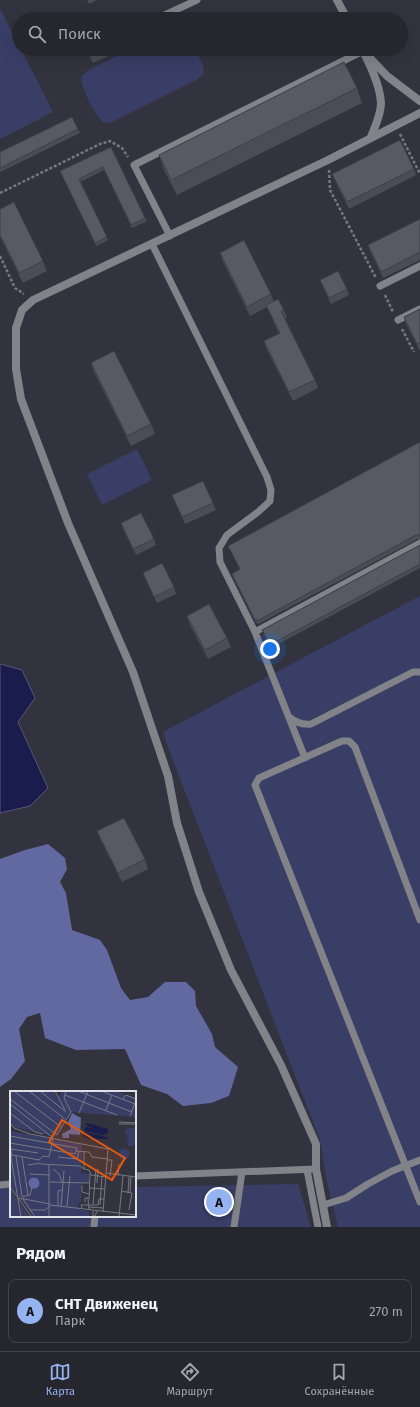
<!DOCTYPE html>
<html lang="ru">
<meta charset="utf-8">
<style>
:root{--surface:#26262e;--page:#2e2e36;--text:#f1f3f6;--muted:#a4a5aa;--line:#42434a;--accent:#95b2f1}
body{margin:0;font-family:"Fira Sans",sans-serif;background:var(--page);color:var(--text)}
.you{position:absolute;left:270px;top:649px;width:14px;height:14px;margin:-10px;border:3px solid #fff;border-radius:50%;background:#1a73e8;box-shadow:0 0 0 6px #1a73e833}
.badge{display:grid;place-items:center;width:26px;height:26px;border-radius:50%;background:var(--accent);color:#111;font-size:13px;font-weight:700}
.pin{position:absolute;translate:-50% -50%;border:2px solid #fff;box-shadow:0 1px 4px #0006}
.list{margin:0;padding:0;list-style:none}
h2{display:flex;justify-content:space-between;align-items:center;height:52px;margin:0;padding:0 16px;font-size:17px}
h2 small{font-size:13px;font-weight:400;color:var(--muted)}
.list li{display:grid;grid-template-columns:26px 1fr auto;gap:12px;align-items:center;box-sizing:border-box;height:64px;margin:0 8px 8px;padding:0 8px;border:1px solid var(--line);border-radius:8px}
.list b{display:block;font-size:15px;white-space:nowrap}
.list p{margin:0;font-size:13px;white-space:nowrap;color:var(--muted)}
.list em{font-size:13px;font-style:normal;color:var(--muted)}
.icon{flex:none;width:22px;height:22px;fill:none;stroke:currentColor;stroke-width:2;stroke-linecap:round;stroke-linejoin:round}
.map{position:relative;flex:none;width:420px;height:1227px;overflow:hidden}
.search{position:absolute;background:var(--surface);box-shadow:0 4px 16px #0002;left:12px;right:12px;top:12px;height:44px;display:flex;align-items:center;gap:10px;box-sizing:border-box;padding:0 14px;border-radius:22px;color:var(--muted);font-size:15px}
.sheet{height:124px;background:var(--surface)}
nav{display:flex;justify-content:space-around;align-items:center;box-sizing:border-box;height:56px;border-top:1px solid var(--line);background:var(--surface);font-size:11px;color:var(--muted)}
nav a{display:grid;justify-items:center;gap:2px}
nav .on{color:var(--accent)}
.map>svg:first-child{display:block}
.green{fill:#393e67}
.forest{fill:#6169a0}
.water{fill:#1a1c4c;stroke:#55577a}
.lines{fill:none;stroke-linecap:round;stroke-linejoin:round}
.path{stroke:#767780;stroke-width:2.5;stroke-dasharray:3 2;stroke-linecap:butt}
.service{stroke:#828388;stroke-width:7}
.minor{stroke:#828388;stroke-width:8}
.wall{fill:#4b4d56}
.building{fill:#575964;stroke:#3d3e46}
.inset-road{fill:none;stroke:#777982;stroke-width:1}
.view{fill:#e8590c;fill-opacity:0.15;stroke:#e8590c;stroke-width:2}
.inset-edge{fill:none;stroke:#dfe1e7;stroke-width:2}
</style>
<div class="map">
<svg width="420" height="1227" viewBox="0 0 420 1227">
<rect width="100%" height="100%" fill="#32333e"/>
<!-- green -->
<path class="green" d="M0,8L19,46V49H21L53,112L0,139Z
M131,49H195L203,65L204,73L198,79L112,122L104,123C96,118 80,86 81,77L87,71Z
M137,449L152,480L102,505L87,474Z
M420,596V1227H338L327,1182L320,1140L167,745L163,732Z
M298,1184L311,1227H0V1188H11V1216H135V1187Z"/>
<!-- forest -->
<path class="forest" d="M48,844L65,858L67,869L60,882L66,893L72,930L100,940L107,950L121,988L130,1000L148,997L165,982H186L195,991L196,1006L212,1034L215,1047L238,1067L229,1096L211,1103L183,1106L167,1094L141,1085L125,1049L76,1050L45,1038L40,1013L27,1017L19,1029L25,1061L11,1079L0,1087V859L25,850Z"/>
<!-- water -->
<path class="water" d="M0,664L22,670L35,698L18,722L48,788L30,806L0,813Z"/>
<g class="lines">
<!-- path -->
<path class="path" d="M400,134L420,174
M329,170L330,190L376,278
M0,193L100,144L110,141L122,148L128,157
M0,256L15,288L24,294
M385,295L393,312
M402,329L414,352"/>
<!-- service -->
<path class="service" d="M156,19L197,0
M170,236L134,165L363,51
M152,244L267,477L271,490L270,501L258,512L227,535L219,548L220,562L255,632L305,758
M380,286L420,266
M398,320L420,309
M255,632L420,543
M289,717C296,723 302,725 311,724L413,672H420
M420,920L355,747L349,741H342L259,778L255,785L420,1202
M307,1170L318,1227
M135,1176L316,1169
M0,1185L11,1184
M323,1205L346,1198L368,1184L392,1171L420,1160
M94,1227L95,1216
M234,1227L242,1172"/>
<!-- minor -->
<path class="minor" d="M337,0L347,19
M362,49C370,65 380,85 381,103C381,115 375,126 371,137
M368,56L387,76L420,101
M327,1227L316,1169V1144L281,1065L231,970L199,892L177,823L168,776L133,672L68,523L21,399L16,369V328L22,310L33,300L328,160L420,113"/>
</g>
<!-- wall -->
<path class="wall" d="M87,0H97L89,4Z
M86,49H108L110,55L93,63Z
M357,88L362,103L177,195L164,170L159,155Z
M78,129L80,133L0,172V152Z
M111,147L147,221L132,228L104,170L80,182L108,240L96,246L60,171Z
M414,169L416,175L349,209L335,181L332,174Z
M0,209L43,261L47,271L23,283L0,237Z
M420,219V260L383,278L370,251L368,245Z
M220,253L271,294L274,302L284,310L287,318L285,319L315,380L318,388L293,401L267,350L264,341L279,334L270,314L267,307L250,316L223,262Z
M320,280L347,289L349,295L331,304L323,287Z
M420,309V351L406,324L404,317Z
M91,363L151,424L155,434L131,446L94,372Z
M420,442V539H418L258,624L257,623H256L233,577L232,574L240,569L228,546Z
M172,495L213,503L216,510L185,524Z
M121,523L154,539L156,545L136,555L123,529Z
M420,545V568L271,648L262,630Z
M143,573L174,587L176,594L157,603L145,579Z
M187,616L227,638L231,647L208,659L190,625Z
M97,831L145,859L148,869L122,882L101,841Z"/>
<!-- building -->
<path class="building" d="M86,49H106L90,57Z
M344,62L357,88L171,180L159,155Z
M72,117L78,129L0,168V152Z
M400,140L414,169L347,202L332,174Z
M111,147L145,218L131,225L103,167L79,179L107,237L95,243L60,171Z
M14,202L43,261L19,273L0,235V209Z
M420,219V252L381,272L368,245Z
M244,240L271,294L247,307L220,253Z
M338,271L347,289L329,298L320,280Z
M278,299L284,310L281,311L315,380L289,392L264,341L280,333L266,305Z
M420,309V343L417,344L404,317Z
M114,351L151,424L127,436L91,363Z
M420,442V535H416L257,621L256,619L255,620L232,574L240,569L228,546Z
M203,481L213,503L182,517L172,495Z
M141,513L154,539L133,549L121,523Z
M420,545V564L270,645L262,630Z
M162,563L174,587L154,597L143,573Z
M209,604L227,638L205,650L187,616Z
M124,818L145,859L118,873L97,831Z"/>
<!-- overview -->
<g transform="translate(10 1091)">
<rect width="126" height="126" fill="#32333e"/>
<path d="M0,0H45L47,8L53,0H105L126,7V26L61,21L45,46L4,36L0,31ZM118,37H126V53L121,55H118L117,43L114,40ZM0,40L72,53L71,82L80,83L79,92L71,91V111L69,112L68,118L79,120V126H24L0,95ZM108.5 63a5.5 5.5 0 1 1 11 0a5.5 5.5 0 1 1-11 0ZM0,98L10,112L21,126H0Z" fill="#393e67"/>
<path d="M62,22L71,27L70,44L59,43V47H53L52,43L61,38L58,31ZM18.5 92a5.5 5.5 0 1 1 11 0a5.5 5.5 0 1 1-11 0Z" fill="#6169a0"/>
<path d="M77,32L98,38V42L94,44L74,40L76,36L83,37L76,34ZM73,41L93,45L99,48H78L73,45Z" fill="#1a1c4c"/>
<path class="inset-road" d="M4,0L51,36M19,0L55,28M30,0L56,21M45,0L55,19M68,0L122,21M91,0L125,13M55,4L107,24M0,8L47,44M113,8L116,4L126,8M0,13L42,46M96,19L102,4M0,22L25,41L33,43M69,22L78,0M120,25L125,12M109,31L126,32M0,32L4,37L20,43L98,58L93,121M109,33H126M47,44L61,21L54,7L56,0M0,45L67,57L65,63L0,52L2,65M1,58L28,62M66,60L79,61L82,66L98,68M74,61V78L79,79L81,84L96,86M6,65L12,105M0,66L3,64L29,69L33,65L39,66L43,47M1,66L11,126M12,66L18,104M48,66L67,68L69,60M97,69H102L100,85M31,73L70,75L74,78M18,74L31,72M43,78L49,83L52,91M96,82L126,86M20,83L40,84M108,85L109,73M40,91L79,92M87,92L88,78M72,94V101L79,103M0,96L22,126M79,97L95,98M111,100L122,102L119,119M118,102L119,86M120,102L121,86M12,106L20,104L22,96M9,107L40,113M13,108L25,126M79,108L80,83M75,111V107H78L79,119M83,113L86,78M40,114L126,124M90,114L92,85M48,115V100L52,99M51,115L54,80M57,115L60,85M79,116L93,117M72,117L71,114H88L89,108H94M20,119H35L40,115M83,120V125H85L87,120M39,126V74M109,126L113,85"/>
<path class="view" d="M52,29L115,67L102,89L39,51Z"/>
<rect width="126" height="126" class="inset-edge"/>
</g>
</svg>
<div class="you"></div>
<div class="pin badge" style="left:219px;top:1202px">A</div>
<div class="search"><svg class="icon" aria-label="search" viewBox="0 0 24 24"><circle cx="10" cy="10" r="6"/><path d="M15 15l6 6"/></svg>Поиск</div>
</div>
<section class="sheet">
<h2>Рядом<small></small></h2>
<ul class="list">
<li><span class="badge">A</span><div><b>СНТ Движенец</b><p>Парк</p></div><em>270 m</em></li>
</ul>
</section>
<nav>
<a class="on"><svg class="icon" aria-label="map" viewBox="0 0 24 24"><path d="M3 6l6-2 6 2 6-2v14l-6 2-6-2-6 2zM9 4v14M15 6v14"/></svg>Карта</a>
<a><svg class="icon" aria-label="directions" viewBox="0 0 24 24"><path d="M12 3l9 9-9 9-9-9zM9 14v-3h6M13 9l2 2-2 2"/></svg>Маршрут</a>
<a><svg class="icon" aria-label="saved" viewBox="0 0 24 24"><path d="M7 4h10v16l-5-4-5 4z"/></svg>Сохранённые</a>
</nav>
